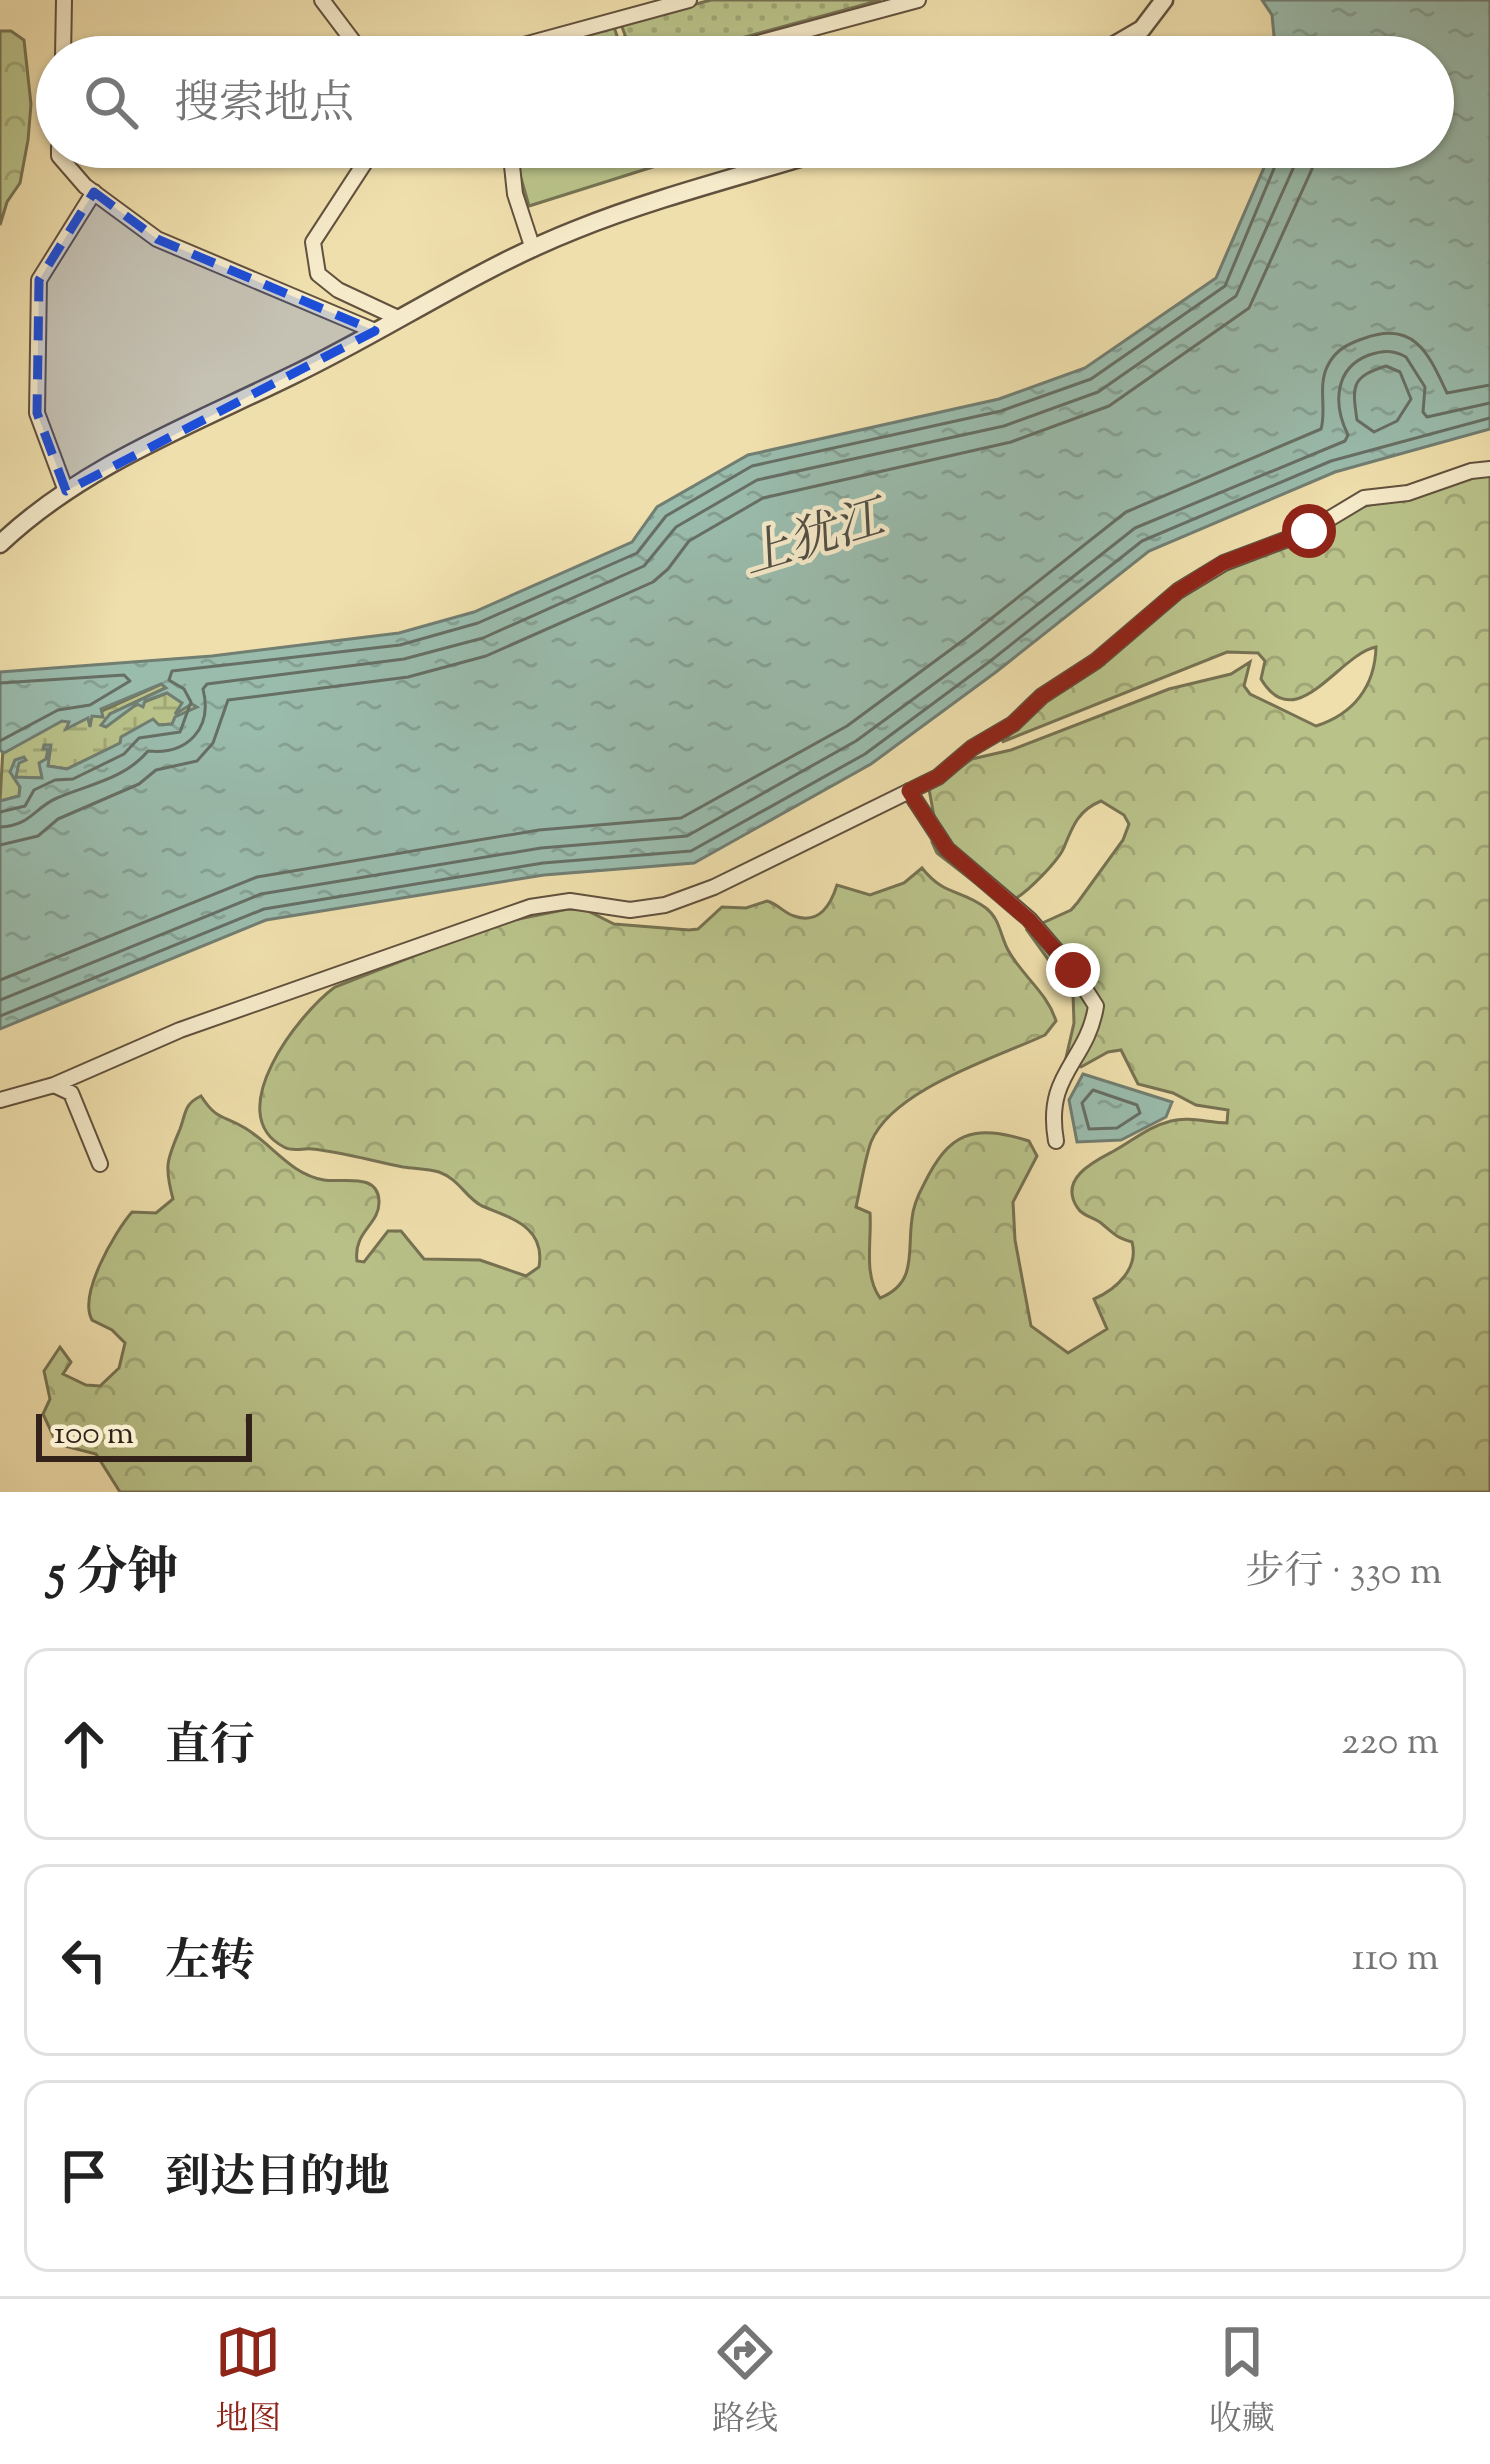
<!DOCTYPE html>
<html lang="zh">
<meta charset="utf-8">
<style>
:root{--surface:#fff;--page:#f6f6f6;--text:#222;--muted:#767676;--line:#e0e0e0;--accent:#8f2418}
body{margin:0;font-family:"Sorts Mill Goudy","Noto Serif SC",serif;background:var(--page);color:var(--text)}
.scale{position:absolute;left:36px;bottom:30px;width:216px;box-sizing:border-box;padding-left:12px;border:6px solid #33221a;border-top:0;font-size:33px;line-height:42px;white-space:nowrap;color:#33221a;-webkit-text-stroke:9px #f5eac9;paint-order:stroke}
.stop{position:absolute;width:36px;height:36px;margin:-27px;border:9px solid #8f2418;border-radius:50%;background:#fff}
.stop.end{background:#8f2418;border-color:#fff;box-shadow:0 3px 12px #0008}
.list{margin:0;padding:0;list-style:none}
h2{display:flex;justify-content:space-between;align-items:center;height:156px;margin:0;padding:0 48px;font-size:51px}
h2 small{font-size:39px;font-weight:400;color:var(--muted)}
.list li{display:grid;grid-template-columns:78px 1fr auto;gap:36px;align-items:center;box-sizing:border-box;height:192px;margin:0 24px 24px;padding:0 24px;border:3px solid var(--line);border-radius:24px}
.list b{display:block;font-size:45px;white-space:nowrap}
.list em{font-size:39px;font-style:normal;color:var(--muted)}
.icon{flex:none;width:66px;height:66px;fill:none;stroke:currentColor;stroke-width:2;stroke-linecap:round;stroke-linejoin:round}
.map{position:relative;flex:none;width:1490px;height:1492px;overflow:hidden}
.search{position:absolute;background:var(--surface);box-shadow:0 3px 9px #0004;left:36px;right:36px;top:36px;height:132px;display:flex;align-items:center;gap:30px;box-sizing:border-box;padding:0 42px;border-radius:66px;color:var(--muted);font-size:45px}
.sheet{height:804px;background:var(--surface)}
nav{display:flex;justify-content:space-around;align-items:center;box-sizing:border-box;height:168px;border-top:3px solid var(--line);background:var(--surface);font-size:33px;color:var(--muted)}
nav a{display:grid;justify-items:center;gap:6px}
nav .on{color:var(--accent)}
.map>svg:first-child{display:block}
.grass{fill:url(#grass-dots);stroke:#767252;stroke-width:3}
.forest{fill:url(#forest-crowns);stroke:#767252;stroke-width:3}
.wetland{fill:url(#wetland-marsh);stroke:#767252;stroke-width:3}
.garden{fill:#b9c289;stroke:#767252;stroke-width:3}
.water{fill:url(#water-ripples);stroke:#717e72;stroke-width:3}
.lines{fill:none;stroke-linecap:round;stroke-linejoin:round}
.shore{stroke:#666f64;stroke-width:3}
.minor-casing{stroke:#62513e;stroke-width:18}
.tertiary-casing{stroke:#62513e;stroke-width:21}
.path{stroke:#33221a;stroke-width:3;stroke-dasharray:9 6;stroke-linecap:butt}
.minor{stroke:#f5eac9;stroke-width:14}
.tertiary{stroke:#f5eac9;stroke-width:16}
.route{stroke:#8f2418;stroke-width:15}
.marked{fill:#1d4ed8;fill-opacity:0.2;stroke:#1d4ed8;stroke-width:9;stroke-dasharray:24 15;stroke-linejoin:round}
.labels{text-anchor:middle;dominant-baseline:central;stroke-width:9;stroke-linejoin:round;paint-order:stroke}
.water-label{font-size:48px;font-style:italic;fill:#525046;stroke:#f5eac9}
</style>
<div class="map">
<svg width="1490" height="1492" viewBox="0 0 1490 1492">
<defs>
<pattern id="grass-dots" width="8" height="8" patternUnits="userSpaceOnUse" patternTransform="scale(3)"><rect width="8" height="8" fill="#b9c289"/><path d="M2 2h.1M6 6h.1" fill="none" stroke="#a0a676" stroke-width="1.8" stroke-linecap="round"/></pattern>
<pattern id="forest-crowns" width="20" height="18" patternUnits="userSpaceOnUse" patternTransform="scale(3)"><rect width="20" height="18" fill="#b9c289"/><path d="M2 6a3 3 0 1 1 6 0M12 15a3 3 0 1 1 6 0" fill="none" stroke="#a0a676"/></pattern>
<pattern id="wetland-marsh" width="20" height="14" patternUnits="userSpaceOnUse" patternTransform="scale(3)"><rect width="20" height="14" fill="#b9c289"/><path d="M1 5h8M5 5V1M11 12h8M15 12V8" fill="none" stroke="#a0a676"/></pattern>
<pattern id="water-ripples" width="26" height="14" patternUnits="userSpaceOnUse" patternTransform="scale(3)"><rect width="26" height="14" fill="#9abcad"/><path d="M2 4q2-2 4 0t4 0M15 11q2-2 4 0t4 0" fill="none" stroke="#85a194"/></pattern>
</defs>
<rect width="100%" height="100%" fill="#efdfac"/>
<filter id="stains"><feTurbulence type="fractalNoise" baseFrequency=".00167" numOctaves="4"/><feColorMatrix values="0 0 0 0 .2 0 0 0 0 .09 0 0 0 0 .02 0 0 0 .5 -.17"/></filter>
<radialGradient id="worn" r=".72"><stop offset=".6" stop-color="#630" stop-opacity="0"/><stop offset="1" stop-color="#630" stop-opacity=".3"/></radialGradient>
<!-- grass -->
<path class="grass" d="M711,0H881L671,57H633L621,24Z
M614,27L624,57H507Z"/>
<!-- forest -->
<path class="forest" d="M0,31H11L24,40L31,104L28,140L20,183L7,202L0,225Z
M1490,473V1492H120L96,1454L57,1444L43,1414L50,1399L44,1371L60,1347L71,1362L63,1374L86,1385L100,1386L119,1368L125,1343L112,1330L92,1320C78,1295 114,1233 132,1212L156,1213L173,1199C164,1165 167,1160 180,1129C186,1113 184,1104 201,1096C217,1121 224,1115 245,1128C273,1145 290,1174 324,1180C342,1183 378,1172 379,1201C380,1225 353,1231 357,1261L364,1262L388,1231H401L424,1259L480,1260L526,1276L539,1267C546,1226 510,1218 482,1206C466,1198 459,1179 439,1172C427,1168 415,1169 403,1167C372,1161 343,1152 312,1149C303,1148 292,1152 284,1147C220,1114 299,1013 335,987L495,924L568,909L586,910L614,924L689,930L698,929L722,907L746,908L767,901C778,904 784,913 794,916C820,925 831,904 837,885L870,895L904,883L922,868C944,896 961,889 986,908C1000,919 1000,935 1008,950C1022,976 1047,992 1056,1021L1045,1035C996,1058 893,1089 871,1142C864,1162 861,1186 856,1207L870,1213C872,1241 863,1274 880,1298C918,1283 907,1251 912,1219C913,1206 918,1195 924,1184C949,1133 972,1123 1029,1141L1037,1156L1013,1202L1015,1240L1031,1326L1068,1353L1107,1329L1094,1299C1117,1289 1139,1268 1132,1242C1115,1237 1113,1233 1101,1223C1093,1217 1082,1216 1077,1207C1059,1179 1093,1162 1112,1152C1133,1141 1147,1127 1171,1121C1190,1116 1208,1123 1227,1123L1228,1110L1196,1105L1173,1093L1138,1084L1121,1050L1108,1052L1081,1067L1065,1062L1074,1023L1073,994L1027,930L1071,910L1078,902L1123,840L1129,824L1124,815L1101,801C1079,810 1073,825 1065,845C1060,860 1025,895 1011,901L982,888L937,853L932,842L935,822L929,789L972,759L1011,750L1169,689L1231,674L1250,662L1244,686L1250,694L1316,726C1354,714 1375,686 1376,647C1339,654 1296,738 1261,679L1265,661L1258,653L1227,652L1002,742L1052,696L1184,594L1239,561L1309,540L1358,508Z"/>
<!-- wetland -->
<path class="wetland" d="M162,684L167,687L110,714L103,726L126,709L167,693L198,707L172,724L159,725L67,769L47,766L49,748L43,778H14L20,787L19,796L0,801L3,748L62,721L88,717L90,726L91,716Z"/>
<!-- garden -->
<path class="garden" d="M518,147H692L694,154L529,206L514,154Z"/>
<!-- water -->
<path class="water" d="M1262,0H1490V429L1335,472L1149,551L996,672L871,764L694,863L544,875L266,920L0,1029V801L19,796L20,787L10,772L15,760L24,757L26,760L19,763L16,777L42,778L39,763L46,759L48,749H43L44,745H51L48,766L67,769L120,743L121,737L153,719L159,725L172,724L175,717L197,707L192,704L175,714L182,703L167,693L145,701L143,707L137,704L106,727L101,725L110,714L166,688L161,684L101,709L103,717L92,716L90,727L88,718L66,729L69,722L62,721L4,753L0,750V672L212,656L399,633L474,612L632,542L657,507L748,455L999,399L1085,368L1216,278L1273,147H1433V57H1276L1272,15Z
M1083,1074L1172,1102L1166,1117L1121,1140L1077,1142L1069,1100Z"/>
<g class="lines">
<!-- shore -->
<path class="shore" d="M1386,366L1400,372L1411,399L1397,421L1374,432L1357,420C1352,386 1351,377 1386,366Z
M0,683L124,675L130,681L90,705L58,710L0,741
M0,812L25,806L34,790L55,780L73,779L124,754L139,738L180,732L191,702L184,689L169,680L172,671L400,645L478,623L637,553L666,516L752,466L1001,411L1091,379L1225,286L1283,147
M0,827C30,826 34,808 57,798C87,785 125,779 148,751C187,755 213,729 203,689L207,684L404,659L483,638L644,566L676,527L757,480L1004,426L1098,392L1236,296L1296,162L1298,147
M0,845L38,836L58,819L139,784L156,770L197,761L213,743L228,700L408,677L486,656L653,582L668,569L689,541L763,498L1011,442L1109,406L1249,308L1312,169L1316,147
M0,980L257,877L539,830L681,818L847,726L969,636L1126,512L1321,429C1327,409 1317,386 1328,365C1336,349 1350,343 1365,338C1415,320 1429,355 1447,393L1490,385
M0,1000L261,894L541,848L687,836L856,741L980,650L1135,528L1345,441L1348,435C1333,405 1334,368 1369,355C1384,350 1393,350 1406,357L1425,387L1423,412L1427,417L1490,403
M0,1016L264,909L543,863L691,851L865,754L989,662L1142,541L1331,461L1490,418
M1093,1090L1137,1105L1140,1113L1117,1128L1089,1129L1082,1103Z"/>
<defs>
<path id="minor" d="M322,0L365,57
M63,57L64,0
M480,57L689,0
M706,57L918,0
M59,147V156L85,186L157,239L375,331
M375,147L313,242L318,274L338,290L398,318
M510,147L515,194L533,249
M66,491L37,413L39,280L94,192
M909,791L947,849L1029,919L1073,970L1096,1006C1087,1063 1044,1073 1056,1141
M54,1085L71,1093L100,1164
M0,1100L54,1085L180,1030L530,907L570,901L630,910L665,905L714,887L938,777L972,748L1013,724L1042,696L1096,661L1178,591L1224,563L1309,531L1364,498L1408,493L1471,471L1490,469"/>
<path id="tertiary" d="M1094,57L1142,29L1164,0
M0,544C82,466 191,425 291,376C387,330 476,269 575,230C659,196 750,174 836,147"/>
</defs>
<!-- minor casing -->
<use href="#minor" class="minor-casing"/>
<!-- tertiary casing -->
<use href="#tertiary" class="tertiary-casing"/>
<!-- path -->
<path class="path" d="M623,36L629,57
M413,51L415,57"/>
<!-- minor -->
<use href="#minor" class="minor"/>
<!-- tertiary -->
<use href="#tertiary" class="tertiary"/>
</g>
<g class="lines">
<!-- route -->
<path class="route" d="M1073,970L1029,920L947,849L909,791L938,777L972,748L1013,724L1042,696L1096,661L1178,591L1223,563L1309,531"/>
</g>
<!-- marked area -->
<path class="marked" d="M94,192L157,239L375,331L66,491L37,413L39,280Z"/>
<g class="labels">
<!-- water labels -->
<g class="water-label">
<text transform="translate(814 541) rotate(-17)">上犹江</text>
</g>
</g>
<rect width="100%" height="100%" filter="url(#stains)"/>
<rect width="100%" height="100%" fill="url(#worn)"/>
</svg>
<div class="scale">100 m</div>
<div class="stop" style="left:1309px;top:531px"></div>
<div class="stop end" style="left:1073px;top:970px"></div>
<div class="search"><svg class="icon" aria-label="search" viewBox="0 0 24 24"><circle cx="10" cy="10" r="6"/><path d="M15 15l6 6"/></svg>搜索地点</div>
</div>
<section class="sheet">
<h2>5 分钟<small>步行 · 330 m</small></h2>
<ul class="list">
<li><svg class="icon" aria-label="ahead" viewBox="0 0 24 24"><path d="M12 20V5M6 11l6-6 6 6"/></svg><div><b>直行</b></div><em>220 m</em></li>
<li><svg class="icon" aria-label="left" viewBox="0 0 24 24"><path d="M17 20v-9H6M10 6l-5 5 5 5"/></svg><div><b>左转</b></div><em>110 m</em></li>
<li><svg class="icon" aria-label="arrive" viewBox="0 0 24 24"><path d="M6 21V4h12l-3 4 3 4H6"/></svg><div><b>到达目的地</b></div></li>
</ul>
</section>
<nav>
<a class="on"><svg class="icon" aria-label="map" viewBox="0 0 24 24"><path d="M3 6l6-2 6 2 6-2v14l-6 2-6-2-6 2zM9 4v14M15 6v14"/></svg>地图</a>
<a><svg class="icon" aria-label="directions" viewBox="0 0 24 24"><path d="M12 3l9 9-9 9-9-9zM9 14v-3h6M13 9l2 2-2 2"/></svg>路线</a>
<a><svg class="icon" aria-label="saved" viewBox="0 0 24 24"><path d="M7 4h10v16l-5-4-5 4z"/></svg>收藏</a>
</nav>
